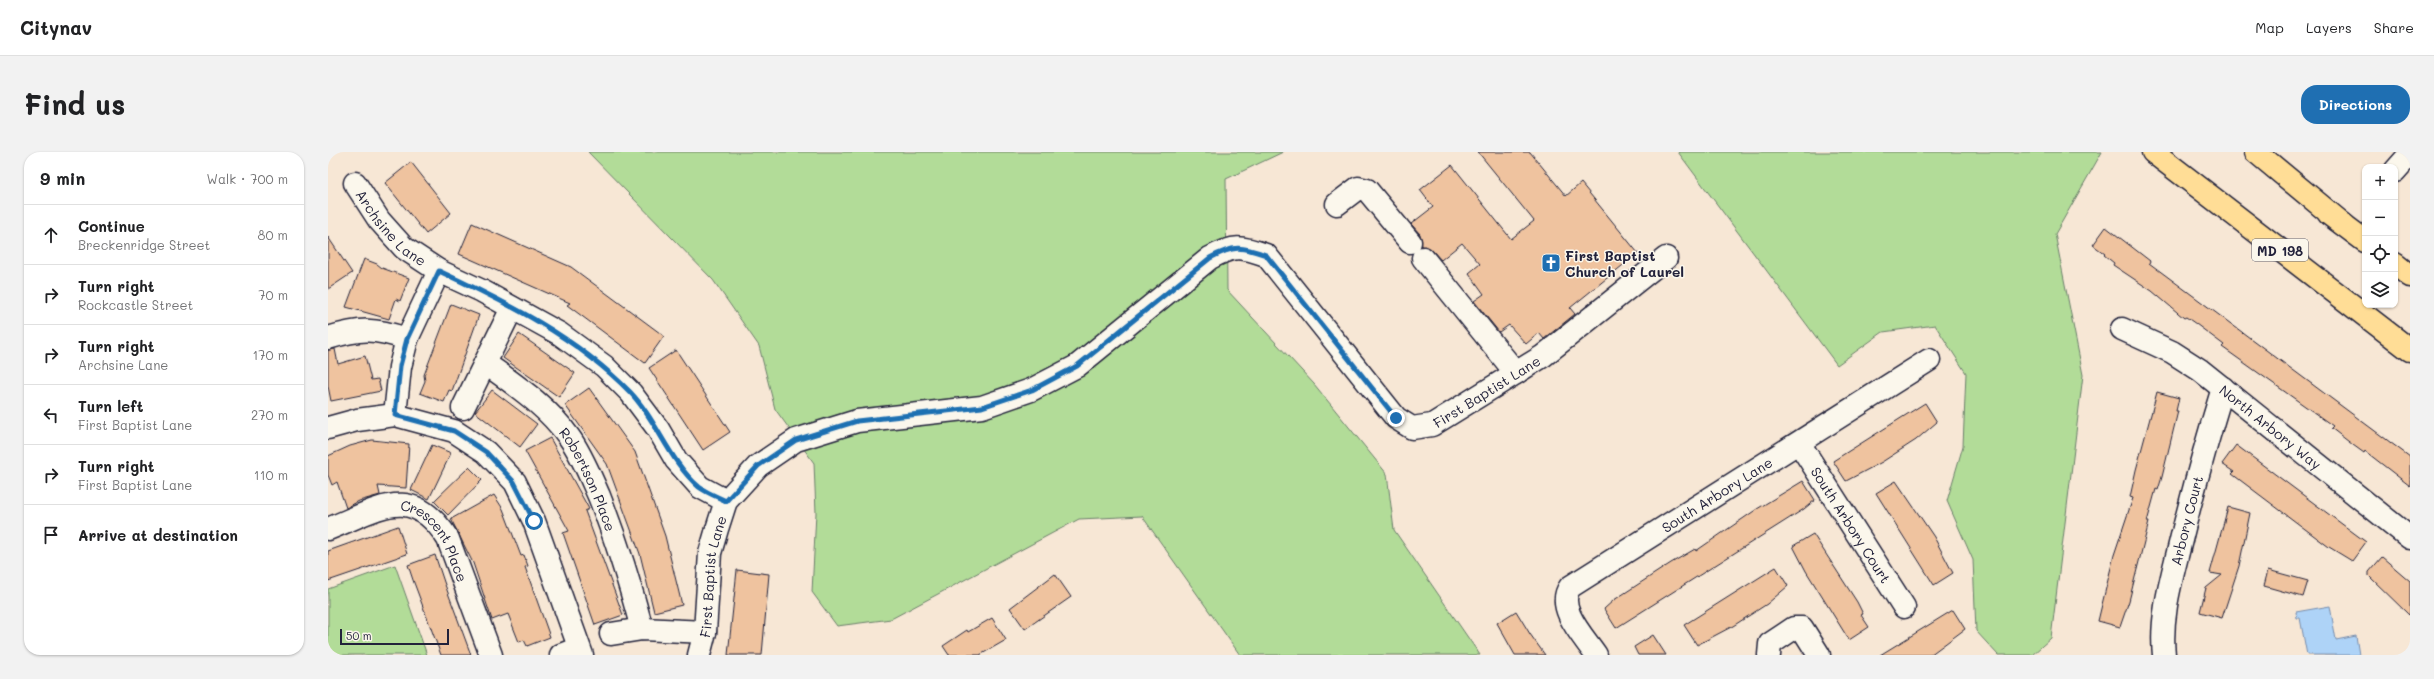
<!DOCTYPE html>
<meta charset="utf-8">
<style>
:root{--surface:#fff;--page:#f2f2f2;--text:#202124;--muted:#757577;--line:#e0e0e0;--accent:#1f6fb2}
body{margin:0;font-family:Mali,sans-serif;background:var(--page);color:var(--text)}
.controls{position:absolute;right:12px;top:12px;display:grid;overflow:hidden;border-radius:8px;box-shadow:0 1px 3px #0004}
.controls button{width:36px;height:36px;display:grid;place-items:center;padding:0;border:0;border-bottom:1px solid var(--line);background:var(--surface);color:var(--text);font:20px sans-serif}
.scale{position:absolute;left:12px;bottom:10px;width:109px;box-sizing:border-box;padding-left:4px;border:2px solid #22223b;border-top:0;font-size:11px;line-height:14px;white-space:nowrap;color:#22223b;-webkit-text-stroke:3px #fbf7ec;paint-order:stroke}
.stop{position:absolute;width:12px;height:12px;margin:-9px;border:3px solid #1f6fb2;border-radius:50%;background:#fff}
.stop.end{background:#1f6fb2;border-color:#fff;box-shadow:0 1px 4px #0008}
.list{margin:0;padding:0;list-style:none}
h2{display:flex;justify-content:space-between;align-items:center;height:52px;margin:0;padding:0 16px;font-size:17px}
h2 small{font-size:13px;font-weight:400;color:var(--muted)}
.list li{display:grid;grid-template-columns:26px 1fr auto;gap:12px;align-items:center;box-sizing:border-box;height:60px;padding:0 16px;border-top:1px solid var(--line)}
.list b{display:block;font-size:15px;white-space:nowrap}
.list p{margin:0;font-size:13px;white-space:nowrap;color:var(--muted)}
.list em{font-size:13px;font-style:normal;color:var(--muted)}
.icon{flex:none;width:22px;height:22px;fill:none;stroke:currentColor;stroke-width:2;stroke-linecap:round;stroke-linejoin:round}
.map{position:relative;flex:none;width:2082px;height:503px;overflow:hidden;border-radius:16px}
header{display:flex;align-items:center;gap:24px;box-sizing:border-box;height:56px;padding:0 20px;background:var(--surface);border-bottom:1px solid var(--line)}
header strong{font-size:19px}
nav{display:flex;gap:22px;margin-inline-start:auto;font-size:14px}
.intro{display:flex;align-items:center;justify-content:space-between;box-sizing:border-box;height:96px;padding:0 24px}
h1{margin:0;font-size:28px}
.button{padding:10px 18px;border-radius:16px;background:var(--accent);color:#fff;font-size:14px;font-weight:700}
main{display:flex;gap:24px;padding:0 24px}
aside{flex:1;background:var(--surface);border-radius:16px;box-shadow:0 1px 3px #0004}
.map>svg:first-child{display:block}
.green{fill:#b2dc98;stroke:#6a7f6a}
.water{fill:#aed3f7;stroke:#768cac}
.building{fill:#efc39f;stroke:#22223b}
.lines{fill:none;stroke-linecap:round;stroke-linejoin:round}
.minor-casing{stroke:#22223b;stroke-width:25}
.major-casing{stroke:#22223b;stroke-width:25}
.highway-casing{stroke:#22223b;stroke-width:25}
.minor{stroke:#fbf7ec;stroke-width:22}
.major{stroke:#ffdd96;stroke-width:22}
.highway{stroke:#ffdd96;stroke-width:22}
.route{stroke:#1f6fb2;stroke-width:5}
.labels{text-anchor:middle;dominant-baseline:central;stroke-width:3;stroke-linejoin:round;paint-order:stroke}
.shield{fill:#fbf7ec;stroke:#636270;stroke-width:1}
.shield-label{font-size:13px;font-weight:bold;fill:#22223b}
.street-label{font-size:14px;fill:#22223b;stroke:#fbf7ec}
.poi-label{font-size:14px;font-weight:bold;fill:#22223b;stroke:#fbf7ec;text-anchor:start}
</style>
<header>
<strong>Citynav</strong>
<nav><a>Map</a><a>Layers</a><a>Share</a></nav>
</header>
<div class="intro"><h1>Find us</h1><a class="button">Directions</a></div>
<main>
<aside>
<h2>9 min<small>Walk · 700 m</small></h2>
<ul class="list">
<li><svg class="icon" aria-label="ahead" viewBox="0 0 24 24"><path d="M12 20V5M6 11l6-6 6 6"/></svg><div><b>Continue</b><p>Breckenridge Street</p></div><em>80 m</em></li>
<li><svg class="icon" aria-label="right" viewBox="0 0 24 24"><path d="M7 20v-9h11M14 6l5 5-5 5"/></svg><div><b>Turn right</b><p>Rockcastle Street</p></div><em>70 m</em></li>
<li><svg class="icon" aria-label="right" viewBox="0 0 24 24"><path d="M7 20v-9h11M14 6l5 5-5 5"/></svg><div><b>Turn right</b><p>Archsine Lane</p></div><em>170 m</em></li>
<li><svg class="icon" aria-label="left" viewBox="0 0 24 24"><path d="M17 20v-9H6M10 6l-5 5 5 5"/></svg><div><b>Turn left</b><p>First Baptist Lane</p></div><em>270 m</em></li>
<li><svg class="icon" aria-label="right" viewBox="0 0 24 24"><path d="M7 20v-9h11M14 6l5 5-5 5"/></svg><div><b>Turn right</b><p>First Baptist Lane</p></div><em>110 m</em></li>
<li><svg class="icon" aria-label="arrive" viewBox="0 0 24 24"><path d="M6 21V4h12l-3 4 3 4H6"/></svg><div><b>Arrive at destination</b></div></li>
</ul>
</aside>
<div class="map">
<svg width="2082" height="503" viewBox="0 0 2082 503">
<rect width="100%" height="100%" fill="#f7e7d5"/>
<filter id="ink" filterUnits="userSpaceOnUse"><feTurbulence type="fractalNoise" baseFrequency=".025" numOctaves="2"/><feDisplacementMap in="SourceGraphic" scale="8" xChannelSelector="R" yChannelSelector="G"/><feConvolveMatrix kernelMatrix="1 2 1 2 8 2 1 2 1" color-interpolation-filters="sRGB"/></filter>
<g filter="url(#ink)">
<!-- green -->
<path class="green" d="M260,0H955L898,27L899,138L986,232L1059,322L1066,378L1152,503H912L814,364L751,367L563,467L509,474L484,440L488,361L486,311L447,257L431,194L385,128Z
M1350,0H1774L1727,82L1755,223L1723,486L1704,503H1670L1648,479L1645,408L1619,349L1635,294L1638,221L1607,173L1555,180L1509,213Z
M67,413L99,503H0V437Z"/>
<!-- water -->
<path class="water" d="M2002,454L2008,488L2028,484L2031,503H1979L1972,466H1969L1968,460Z"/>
<!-- building -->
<path class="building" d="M1150,0H1202L1238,44L1253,31L1310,101L1242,156L1247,162L1216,187L1211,181L1198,192L1181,173L1171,180L1146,149L1156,142L1141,121L1152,112L1134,91L1113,108L1104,98L1094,94L1092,82L1083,72L1105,55L1092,38L1124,13L1183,87L1206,69Z
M83,10L123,61L98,82L57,31Z
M144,71L243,115L336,184L317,211L239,153L242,151L131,102Z
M1778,75L1822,109L1821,111L2082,305V334L2037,299L2036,301L2025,293L2003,276L2005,274L1894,195L1896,193L1868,172L1858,165L1856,166L1824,139L1785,113L1786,111L1776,103L1777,102L1765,93Z
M0,85L24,121L0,137Z
M36,107L49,112L54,116L81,126L72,149L68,147L61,167L18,155Z
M123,152L151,163L124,239L121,238L116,250L92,241L97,229L96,223Z
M191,182L247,221L231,245L175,206Z
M7,197L10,212L37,204L43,228L50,227L53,239L3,249L0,234V198Z
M348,198L402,280L375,298L321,216Z
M261,236L307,300L337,384L354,453L326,460L312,402L279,312L237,253Z
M164,238L209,272L192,295L147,260Z
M1829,240L1851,246L1848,259H1850L1834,325L1830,338L1828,337L1819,370H1821L1801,449L1792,475L1770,469L1786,403L1805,346L1802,345L1808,318Z
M1597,251L1609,270L1588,288L1554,310L1518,329L1505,309Z
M222,286L261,357L257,359L295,463L267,473L235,381L241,379L197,299Z
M44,288L81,292L78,336L50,334L52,343L31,349L18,356L9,330L4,333L0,323V304L22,294Z
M104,293L123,301L101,347L83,338Z
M1908,293L2038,390L2024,409L2001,395L1904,322L1906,320L1894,312Z
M141,315L154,328L120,363L106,349Z
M1475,329L1487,348L1476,357L1288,476L1276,457L1286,448L1343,411L1367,397L1368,399L1429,357Z
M1568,329L1606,385L1625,421L1606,433L1548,341Z
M166,343L175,357L193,404L196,403L200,414L197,415L222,485L199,494L196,488L191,490L180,462L164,468L145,411L123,367Z
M1900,355L1922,361L1911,414L1894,466L1872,460L1878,436L1894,423L1882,421Z
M70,374L79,402L0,429V399Z
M1485,382L1529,450L1535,462L1533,463L1541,475L1521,488L1478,419L1465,394Z
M107,403L116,430L143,503H113L85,428L80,413Z
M2054,405L2082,429V464L2041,424V420Z
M1448,415L1460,434L1439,452L1405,474L1369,493L1356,473Z
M409,418L441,422L434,503H400Z
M1940,418L1980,429L1975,445L1936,434Z
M727,422L743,445L697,477L682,456Z
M1625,458L1637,477L1602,503H1552Z
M1188,459L1202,482L1217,503H1187L1169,471Z
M664,466L678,488L652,503H621L615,494L639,478L640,480Z
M1325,483L1338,503H1310L1306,495Z"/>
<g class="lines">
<defs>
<g id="minor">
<path d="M2067,19L2082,2"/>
<path id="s1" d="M27,31L51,68L76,96L111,119L154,139L232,182L276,214L303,241L330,277L348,308L372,335L398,349"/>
<path d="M1009,52L1030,36L1039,38L1082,90"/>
<path d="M1095,106L1188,221"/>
<path id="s2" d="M1794,177L1844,200L1872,218L2082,386"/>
<path d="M0,186C33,176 46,176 79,187"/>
<path id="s3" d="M157,211C187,233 219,254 241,285C254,303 262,324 271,344C288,387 302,432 314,477"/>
<path d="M135,256L184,156"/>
<path d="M67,263L72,215L79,187L111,119"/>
<path d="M0,276L29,268L67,263L126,279L158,300L187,330L206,369L254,503"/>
<path id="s4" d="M1471,291L1576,455"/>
<path id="s5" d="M0,377C51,357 84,330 120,387L163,503"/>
<path d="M283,482L314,477L377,480"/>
<path d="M233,503L251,496"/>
<path id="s6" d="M371,503L377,480L382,401L389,377L398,349L430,314L468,288L529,269L654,255L703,238L749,214L882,106C906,93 913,94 938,103L1068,266L1084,276L1104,273L1215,204L1338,106"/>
<path id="s7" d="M1268,503C1257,486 1227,456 1242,435L1601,208"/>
<path d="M1441,503L1442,492L1466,476H1474L1491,503"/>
<path id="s8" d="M1836,503C1832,465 1843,429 1852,392C1865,339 1879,288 1895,236"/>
</g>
<path id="major" d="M1825,0L2082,198
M2001,62L2037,89
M2067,112L2082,124"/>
<path id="highway" d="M1928,0L2016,73"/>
</defs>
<!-- minor casing -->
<use href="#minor" class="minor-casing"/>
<!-- major casing -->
<use href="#major" class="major-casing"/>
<!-- highway casing -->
<use href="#highway" class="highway-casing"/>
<!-- minor -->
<use href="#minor" class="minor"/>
<!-- major -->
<use href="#major" class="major"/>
<!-- highway -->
<use href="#highway" class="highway"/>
</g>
</g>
<g class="lines" filter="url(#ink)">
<!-- route -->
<path class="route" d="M206,369L186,330L158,300L126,279L67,263L72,214L79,187L111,119C180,151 248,185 302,240C329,268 341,309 371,335C379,341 390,345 398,349L430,314L468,288L529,269L654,255L704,238L749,214L882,106C906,93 913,94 938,103L1068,266"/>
</g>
<!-- icons -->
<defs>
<symbol id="church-square" viewBox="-11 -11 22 22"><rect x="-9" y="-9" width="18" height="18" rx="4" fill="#1f6fb2" stroke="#fbf7ec"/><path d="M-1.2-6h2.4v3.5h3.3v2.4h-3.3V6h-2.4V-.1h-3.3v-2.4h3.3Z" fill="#fff"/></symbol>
</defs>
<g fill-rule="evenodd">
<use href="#church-square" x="1212" y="100" width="22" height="22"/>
</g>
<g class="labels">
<!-- shield labels -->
<rect class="shield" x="1924" y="87" width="56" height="22" rx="3"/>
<g class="shield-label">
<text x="1952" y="98">MD 198</text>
</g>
<!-- street labels -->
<g class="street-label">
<text stroke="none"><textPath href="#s1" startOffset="58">Archsine Lane</textPath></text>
<text stroke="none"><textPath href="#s6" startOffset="1086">First Baptist Lane</textPath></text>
<text stroke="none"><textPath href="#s2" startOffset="179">North Arbory Way</textPath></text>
<text stroke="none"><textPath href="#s3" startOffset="159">Robertson Place</textPath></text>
<text stroke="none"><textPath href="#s7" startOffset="251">South Arbory Lane</textPath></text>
<text stroke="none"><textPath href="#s8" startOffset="137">Arbory Court</textPath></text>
<text stroke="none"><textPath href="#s4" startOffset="97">South Arbory Court</textPath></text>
<text stroke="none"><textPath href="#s5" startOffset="130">Crescent Place</textPath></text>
<text stroke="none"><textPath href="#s6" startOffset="80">First Baptist Lane</textPath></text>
</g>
<!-- poi labels -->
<g class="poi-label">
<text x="1237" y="103">First Baptist<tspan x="1237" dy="16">Church of Laurel</tspan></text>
</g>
</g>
</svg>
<div class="controls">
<button>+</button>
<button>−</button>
<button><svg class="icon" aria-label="locate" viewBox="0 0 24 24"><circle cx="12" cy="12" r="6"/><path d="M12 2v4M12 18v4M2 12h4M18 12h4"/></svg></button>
<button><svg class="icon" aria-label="layers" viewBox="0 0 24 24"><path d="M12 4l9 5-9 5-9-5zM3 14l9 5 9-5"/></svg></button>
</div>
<div class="scale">50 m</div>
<div class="stop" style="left:206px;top:369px"></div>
<div class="stop end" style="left:1068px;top:266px"></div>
</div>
</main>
